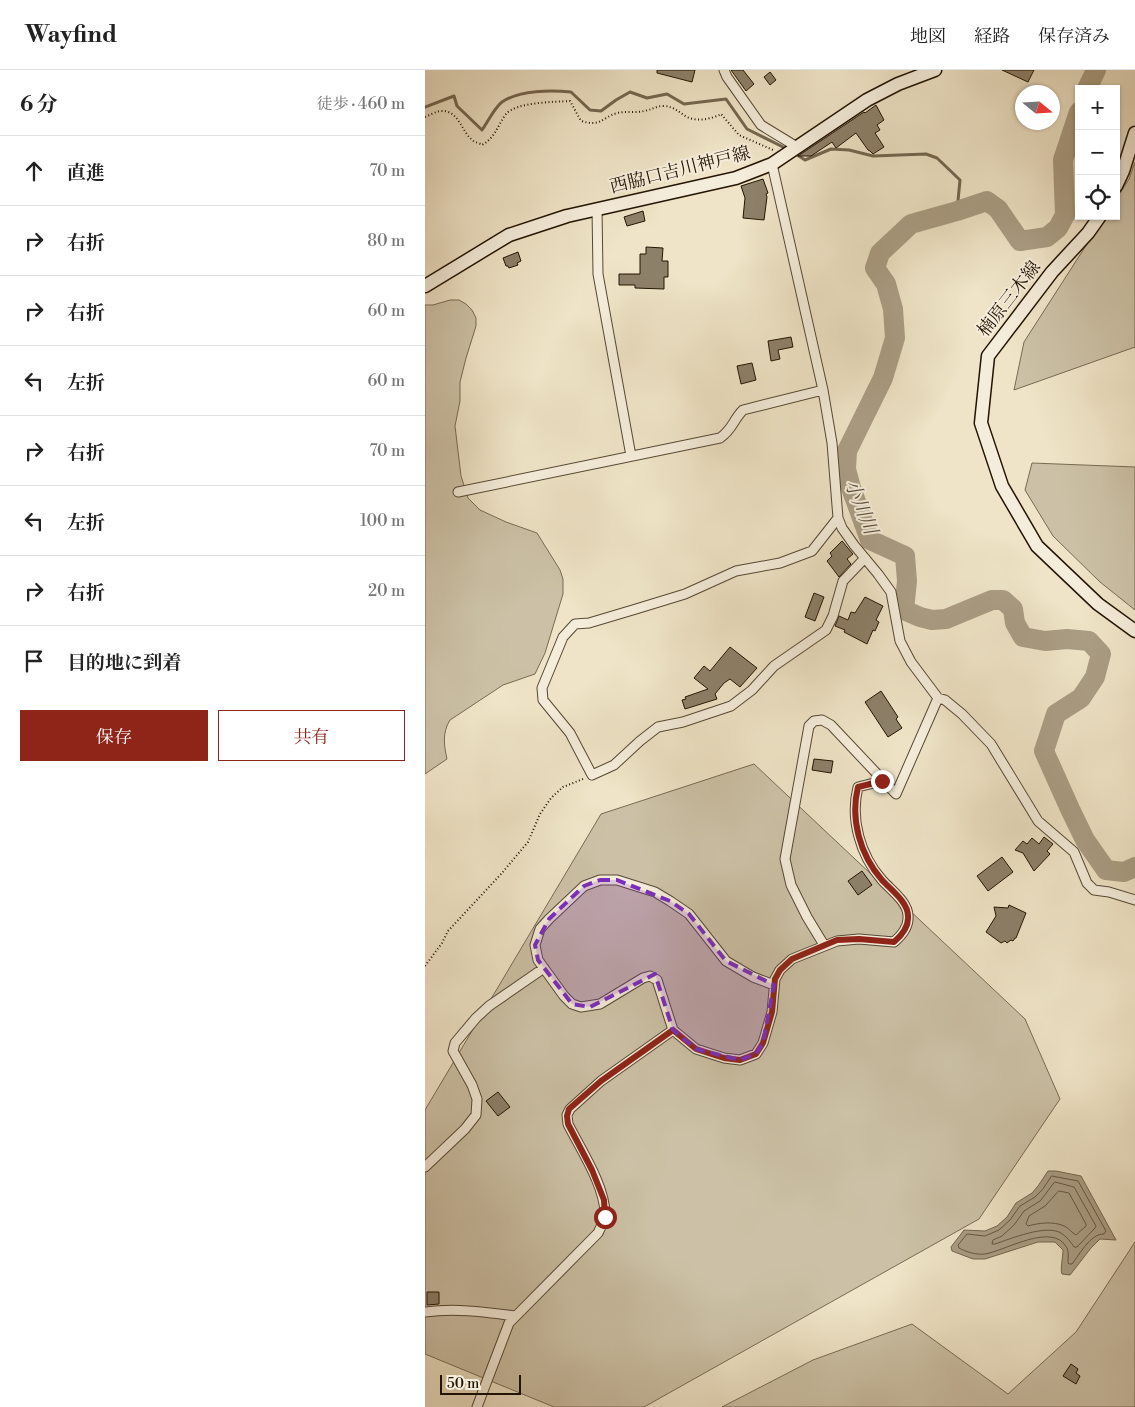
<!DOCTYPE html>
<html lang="ja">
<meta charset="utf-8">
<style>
:root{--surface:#fff;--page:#f2f2f2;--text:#222;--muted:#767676;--line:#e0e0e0;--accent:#8f2418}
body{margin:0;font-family:"Libre Bodoni","Noto Serif JP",serif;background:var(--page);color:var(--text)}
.controls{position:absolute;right:15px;top:15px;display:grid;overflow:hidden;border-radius:0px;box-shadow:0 1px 4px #0004}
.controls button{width:45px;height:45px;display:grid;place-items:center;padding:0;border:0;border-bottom:1px solid var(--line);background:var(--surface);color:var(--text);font:25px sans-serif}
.compass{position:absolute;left:590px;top:15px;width:45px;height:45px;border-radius:50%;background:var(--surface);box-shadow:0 1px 4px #0004;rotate:108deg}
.scale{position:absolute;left:15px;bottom:12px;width:81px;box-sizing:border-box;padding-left:5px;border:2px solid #231403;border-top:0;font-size:14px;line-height:18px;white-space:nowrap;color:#231403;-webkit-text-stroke:4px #f5eddb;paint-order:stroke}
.stop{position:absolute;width:15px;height:15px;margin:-11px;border:4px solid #8f2418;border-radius:50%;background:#fff}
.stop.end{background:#8f2418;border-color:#fff;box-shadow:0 1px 5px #0008}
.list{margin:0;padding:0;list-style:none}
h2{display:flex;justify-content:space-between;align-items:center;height:65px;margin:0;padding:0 20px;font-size:21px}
h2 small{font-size:16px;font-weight:400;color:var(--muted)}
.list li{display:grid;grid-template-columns:32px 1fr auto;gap:15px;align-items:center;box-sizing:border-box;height:70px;padding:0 20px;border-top:1px solid var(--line)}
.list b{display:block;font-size:19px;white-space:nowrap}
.list em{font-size:16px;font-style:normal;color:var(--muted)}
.actions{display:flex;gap:10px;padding:15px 20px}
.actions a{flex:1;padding:11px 0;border:1px solid var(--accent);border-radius:0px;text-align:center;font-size:18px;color:var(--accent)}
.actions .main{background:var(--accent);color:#fff}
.icon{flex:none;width:28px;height:28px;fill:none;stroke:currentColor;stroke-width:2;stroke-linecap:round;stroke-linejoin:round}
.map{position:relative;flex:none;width:710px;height:1337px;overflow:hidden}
header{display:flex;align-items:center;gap:30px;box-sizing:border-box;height:70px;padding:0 25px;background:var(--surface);border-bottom:1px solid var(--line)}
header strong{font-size:24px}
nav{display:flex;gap:28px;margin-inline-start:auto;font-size:18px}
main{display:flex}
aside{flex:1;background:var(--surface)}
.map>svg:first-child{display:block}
.green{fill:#ccc1a6;stroke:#786a54}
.water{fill:#aa9d84;stroke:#746650}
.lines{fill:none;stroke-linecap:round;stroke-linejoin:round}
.shore{stroke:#665844;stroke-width:1}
.stream{stroke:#746650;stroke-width:3}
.river{stroke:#aa9d84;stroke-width:20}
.building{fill:#8d8069;stroke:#231403}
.minor-casing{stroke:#564834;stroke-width:11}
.secondary-casing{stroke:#231403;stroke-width:15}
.path{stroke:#231403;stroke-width:2;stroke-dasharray:1 2.5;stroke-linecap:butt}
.minor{stroke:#f5eddb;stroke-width:9}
.secondary{stroke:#f5eddb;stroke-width:12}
.route{stroke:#8f2418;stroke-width:6}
.marked{fill:#7b2cbf;fill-opacity:0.2;stroke:#7b2cbf;stroke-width:4;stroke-dasharray:10 6;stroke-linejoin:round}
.labels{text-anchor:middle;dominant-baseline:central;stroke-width:4;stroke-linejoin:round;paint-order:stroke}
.street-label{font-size:18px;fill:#231403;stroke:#f5eddb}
.water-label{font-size:19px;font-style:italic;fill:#60523d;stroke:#f5eddb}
</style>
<header>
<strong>Wayfind</strong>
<nav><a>地図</a><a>経路</a><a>保存済み</a></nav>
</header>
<main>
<aside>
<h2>6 分<small>徒歩 · 460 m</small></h2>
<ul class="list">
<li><svg class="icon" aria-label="ahead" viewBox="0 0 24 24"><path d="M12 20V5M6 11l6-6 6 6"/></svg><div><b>直進</b></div><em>70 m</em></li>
<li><svg class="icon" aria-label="right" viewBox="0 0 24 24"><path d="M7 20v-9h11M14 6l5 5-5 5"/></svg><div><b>右折</b></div><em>80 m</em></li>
<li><svg class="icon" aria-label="right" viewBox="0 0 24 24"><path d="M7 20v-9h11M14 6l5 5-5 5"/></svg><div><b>右折</b></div><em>60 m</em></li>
<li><svg class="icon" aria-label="left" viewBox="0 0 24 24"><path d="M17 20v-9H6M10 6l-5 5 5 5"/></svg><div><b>左折</b></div><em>60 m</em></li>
<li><svg class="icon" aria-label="right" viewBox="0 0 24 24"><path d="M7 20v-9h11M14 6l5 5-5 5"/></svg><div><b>右折</b></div><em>70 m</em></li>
<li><svg class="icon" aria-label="left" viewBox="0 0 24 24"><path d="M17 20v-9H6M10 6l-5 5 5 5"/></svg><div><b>左折</b></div><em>100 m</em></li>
<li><svg class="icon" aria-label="right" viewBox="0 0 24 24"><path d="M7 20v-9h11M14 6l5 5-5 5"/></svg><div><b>右折</b></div><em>20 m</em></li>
<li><svg class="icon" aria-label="arrive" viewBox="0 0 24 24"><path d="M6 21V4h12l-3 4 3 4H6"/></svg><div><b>目的地に到着</b></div></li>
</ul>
<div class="actions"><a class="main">保存</a><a>共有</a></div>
</aside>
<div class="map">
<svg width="710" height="1337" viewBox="0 0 710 1337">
<rect width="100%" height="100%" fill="#efe4c7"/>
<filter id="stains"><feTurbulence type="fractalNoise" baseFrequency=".004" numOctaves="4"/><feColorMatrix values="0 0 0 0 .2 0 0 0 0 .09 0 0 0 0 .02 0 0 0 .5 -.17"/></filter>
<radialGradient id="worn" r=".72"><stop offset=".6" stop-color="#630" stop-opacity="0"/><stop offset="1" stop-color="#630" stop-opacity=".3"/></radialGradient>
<!-- green -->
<path class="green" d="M710,92V277L589,320L599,272L680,146H691V129L704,109Z
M25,230H34L41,234L47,240L51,248V256L41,288L35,312V331L30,356L36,406L43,428L55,440L81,452L112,463L135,500L138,509V524L120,583L110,604L78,615L25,650C17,663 19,675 22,689L0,704V235H8Z
M607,393L710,397V540L675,512L628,466L600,420Z
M329,694L600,949L635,1029L554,1149L219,1337H129L0,1284V1040L176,744Z
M710,1172V1337H297L388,1290L487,1254L583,1324L651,1262Z"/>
<!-- water -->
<path class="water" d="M623,1101H631L656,1106L691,1170L675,1169L666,1178L645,1205L637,1204C635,1199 638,1187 638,1180L630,1172H613L560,1189H548L527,1181L526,1177L539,1160L560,1161L572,1156L582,1147L591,1133L607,1123L613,1116Z"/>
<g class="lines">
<!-- shore -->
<path class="shore" d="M627,1106L653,1111L681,1161L679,1164C665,1164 655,1184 647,1194H644L643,1193C643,1188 644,1182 642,1178C628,1151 580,1181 560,1184C551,1185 541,1182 534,1178L533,1175L542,1164L560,1166L574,1160L585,1150L595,1136L610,1127L617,1120Z
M630,1112L649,1117L671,1156L670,1158L652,1177H649C646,1172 641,1166 636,1163C621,1154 585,1169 570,1174H567L568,1170L577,1166L589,1155L599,1141L615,1131Z
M634,1121L644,1123L661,1154V1156L651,1165C647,1163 644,1158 639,1156C629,1151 613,1153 603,1156L601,1154L604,1146L620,1136Z"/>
<!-- stream -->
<path class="stream" d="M0,37L29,26L32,36L57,60C62,53 70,37 77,32C95,20 126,20 146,22L165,40L176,41L191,30L205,22L222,28L242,24L259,34L301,29L322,59L364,80
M369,83L380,90L406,79L424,80L448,86L501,84L512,88L535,110L532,141"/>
<!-- river -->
<path class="river" d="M662,19L671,0
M654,42L638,90L640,145L633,158L622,167L595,171L573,139L562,131L532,141L486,154L455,183L450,198L461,214L468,239L470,268L458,308L422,381L421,399L426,418L445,470L480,486L482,511L479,540L495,547L507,550L521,549L567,530H578L588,539L590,553L598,567L620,571L642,569L664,571L676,584L670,607L656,628L631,644L619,681L645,739L660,770L681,800L699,802L710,797"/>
</g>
<!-- building -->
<path class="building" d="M232,0H270L267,12L232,3Z
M306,0H318L329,14L321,21Z
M577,0H609L603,12Z
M345,2L351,10L345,15L339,7Z
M451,35L459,50L452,55L455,60L450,63L459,77L448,84L445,81L443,80L431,63L411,78L407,72L386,86H373L439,42L440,43Z
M338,109L343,123L341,124L342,127L339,150L318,148L320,128L316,116Z
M218,141L220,151L202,156L199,147Z
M221,177L238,178L237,191H243V207H239V219L210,218V215H194V204H215V184H221Z
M93,182L96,191L92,193L93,195L84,198L83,196H81L78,188Z
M366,267L368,277L353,280L355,289L346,291L343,271Z
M327,293L331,310L316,314L312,296Z
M417,471L428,484L422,489L426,494L414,507L402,491L407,486L405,483Z
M389,523L399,527L390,551L380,547Z
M440,527L458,536L451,550L454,552L450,561L448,560L442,574L419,562L420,560L410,556L414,546L423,550L426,542L430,543Z
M305,577L332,598L315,617L305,609L299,613L290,624L292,629L260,639L257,630L261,629L260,627L283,619L269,608L279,596L285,601Z
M456,621L473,647L471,649L477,658L463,667L440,632Z
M389,689L408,691L406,703L387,700Z
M619,767L628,774L622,781L625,784L609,801L598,783L590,780L598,771L602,774L607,768L614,774Z
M577,787L588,802L563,821L552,806Z
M437,801L447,815L433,825L423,811Z
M584,835L601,843L591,868H590L588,871L586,870L582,873L580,871L576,873L561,862L571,846L569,837L583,838Z
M73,1022L85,1037L73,1046L61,1031Z
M2,1222H14V1234L2,1235Z
M646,1294L653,1299L651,1303L655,1306L651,1314L638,1306Z"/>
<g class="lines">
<defs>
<path id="minor" d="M299,0L302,7L336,55L372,77
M347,94L398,320L407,373L413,448L417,458L429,475L453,504L466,522L475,571L486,592L513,628L520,630L537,644L566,674L613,751L649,782L662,813L669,820L684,822L710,830
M172,139L173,204L206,386
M33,422L295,368C308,359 308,350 318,340L398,320
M413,448L387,481L355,493L311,501L260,524L211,539L164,553L150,554L138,567L117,618L118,630L145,663L167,705L189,695L215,671L233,657L258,652L306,636L327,620L349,596L401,560L408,546L418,511L440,488
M399,875L382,847L366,815L360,789L384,656L389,651L397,650L406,655L471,724L513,628
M349,915L328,907L301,891L264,844L245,831L230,822L192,810H175L159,816L124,849L115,859L110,875L113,890L139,926L147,934L156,937L175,934L218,908L225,906L232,910L248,960L271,979L299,988L315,990L331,984L338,973L347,942L350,909L355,900L367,889L412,871L434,869L469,872C476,866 484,857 483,846C483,832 466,820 457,810C435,785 425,749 433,717L457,711
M0,1097L40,1059L51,1045L52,1029L47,1015L28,981L30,973L51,948L64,936L119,898
M0,1242C31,1238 59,1242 90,1246
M52,1337L84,1253L173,1163C176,1157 179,1151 180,1144C180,1116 156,1080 143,1054L142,1045L145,1039L176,1011L248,960"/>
<path id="secondary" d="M691,116L698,101L710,63
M675,146L663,163L627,202L563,286L556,353L577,416L612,476L673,534L710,561
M0,216L84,165L142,146L311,108L347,94L442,30L473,14L510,0"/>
</defs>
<!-- minor casing -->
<use href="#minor" class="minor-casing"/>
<!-- secondary casing -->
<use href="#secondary" class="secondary-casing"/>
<!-- path -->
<path class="path" d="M0,47C5,45 10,42 15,41C35,39 36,64 50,72C50,72 57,74 57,75C71,67 72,56 81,44C91,32 129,32 145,31L156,51C176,57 176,48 192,43C201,41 211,43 219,41C226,40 231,36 238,36C249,36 253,42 262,47C272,52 287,49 296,44L314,65L348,80
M0,896L17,873L23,861L77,803L103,772L115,744L126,728L138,717L158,709"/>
<!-- minor -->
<use href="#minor" class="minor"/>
<!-- secondary -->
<use href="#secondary" class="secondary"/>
</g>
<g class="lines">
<!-- route -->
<path class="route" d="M180,1147L179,1130L167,1100L143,1054L142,1046L144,1039L176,1011L248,960L271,979L299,988L315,990L331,984L338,973L347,942L350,909L355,900L367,889L412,870L434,869L469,872C476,866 484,857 483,846C483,832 466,820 457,810C435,785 425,749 433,717L457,711"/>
</g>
<!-- marked area -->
<path class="marked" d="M175,810H192L245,831L264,844L301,891L349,915L338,973L331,984L315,990L271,979L248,960L230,904L165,937L147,934L113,890L110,875L124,849L159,816Z"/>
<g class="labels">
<!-- street labels -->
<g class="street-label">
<text transform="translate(255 100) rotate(-14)">西脇口吉川神戸線</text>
<text transform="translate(584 229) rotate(-52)">楠原三木線</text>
</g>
<!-- water labels -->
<g class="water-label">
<text transform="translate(436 437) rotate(68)">小川川</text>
</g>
</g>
<rect width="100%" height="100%" filter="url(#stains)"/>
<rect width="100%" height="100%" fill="url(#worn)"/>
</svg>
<div class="controls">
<button>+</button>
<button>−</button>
<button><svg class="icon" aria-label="locate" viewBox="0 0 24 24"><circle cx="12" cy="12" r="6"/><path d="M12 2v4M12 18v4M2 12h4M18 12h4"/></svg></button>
</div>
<svg class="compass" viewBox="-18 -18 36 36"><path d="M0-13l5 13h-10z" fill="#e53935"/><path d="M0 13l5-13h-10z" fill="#767676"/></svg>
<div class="scale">50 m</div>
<div class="stop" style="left:180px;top:1147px"></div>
<div class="stop end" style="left:457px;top:711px"></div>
</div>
</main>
